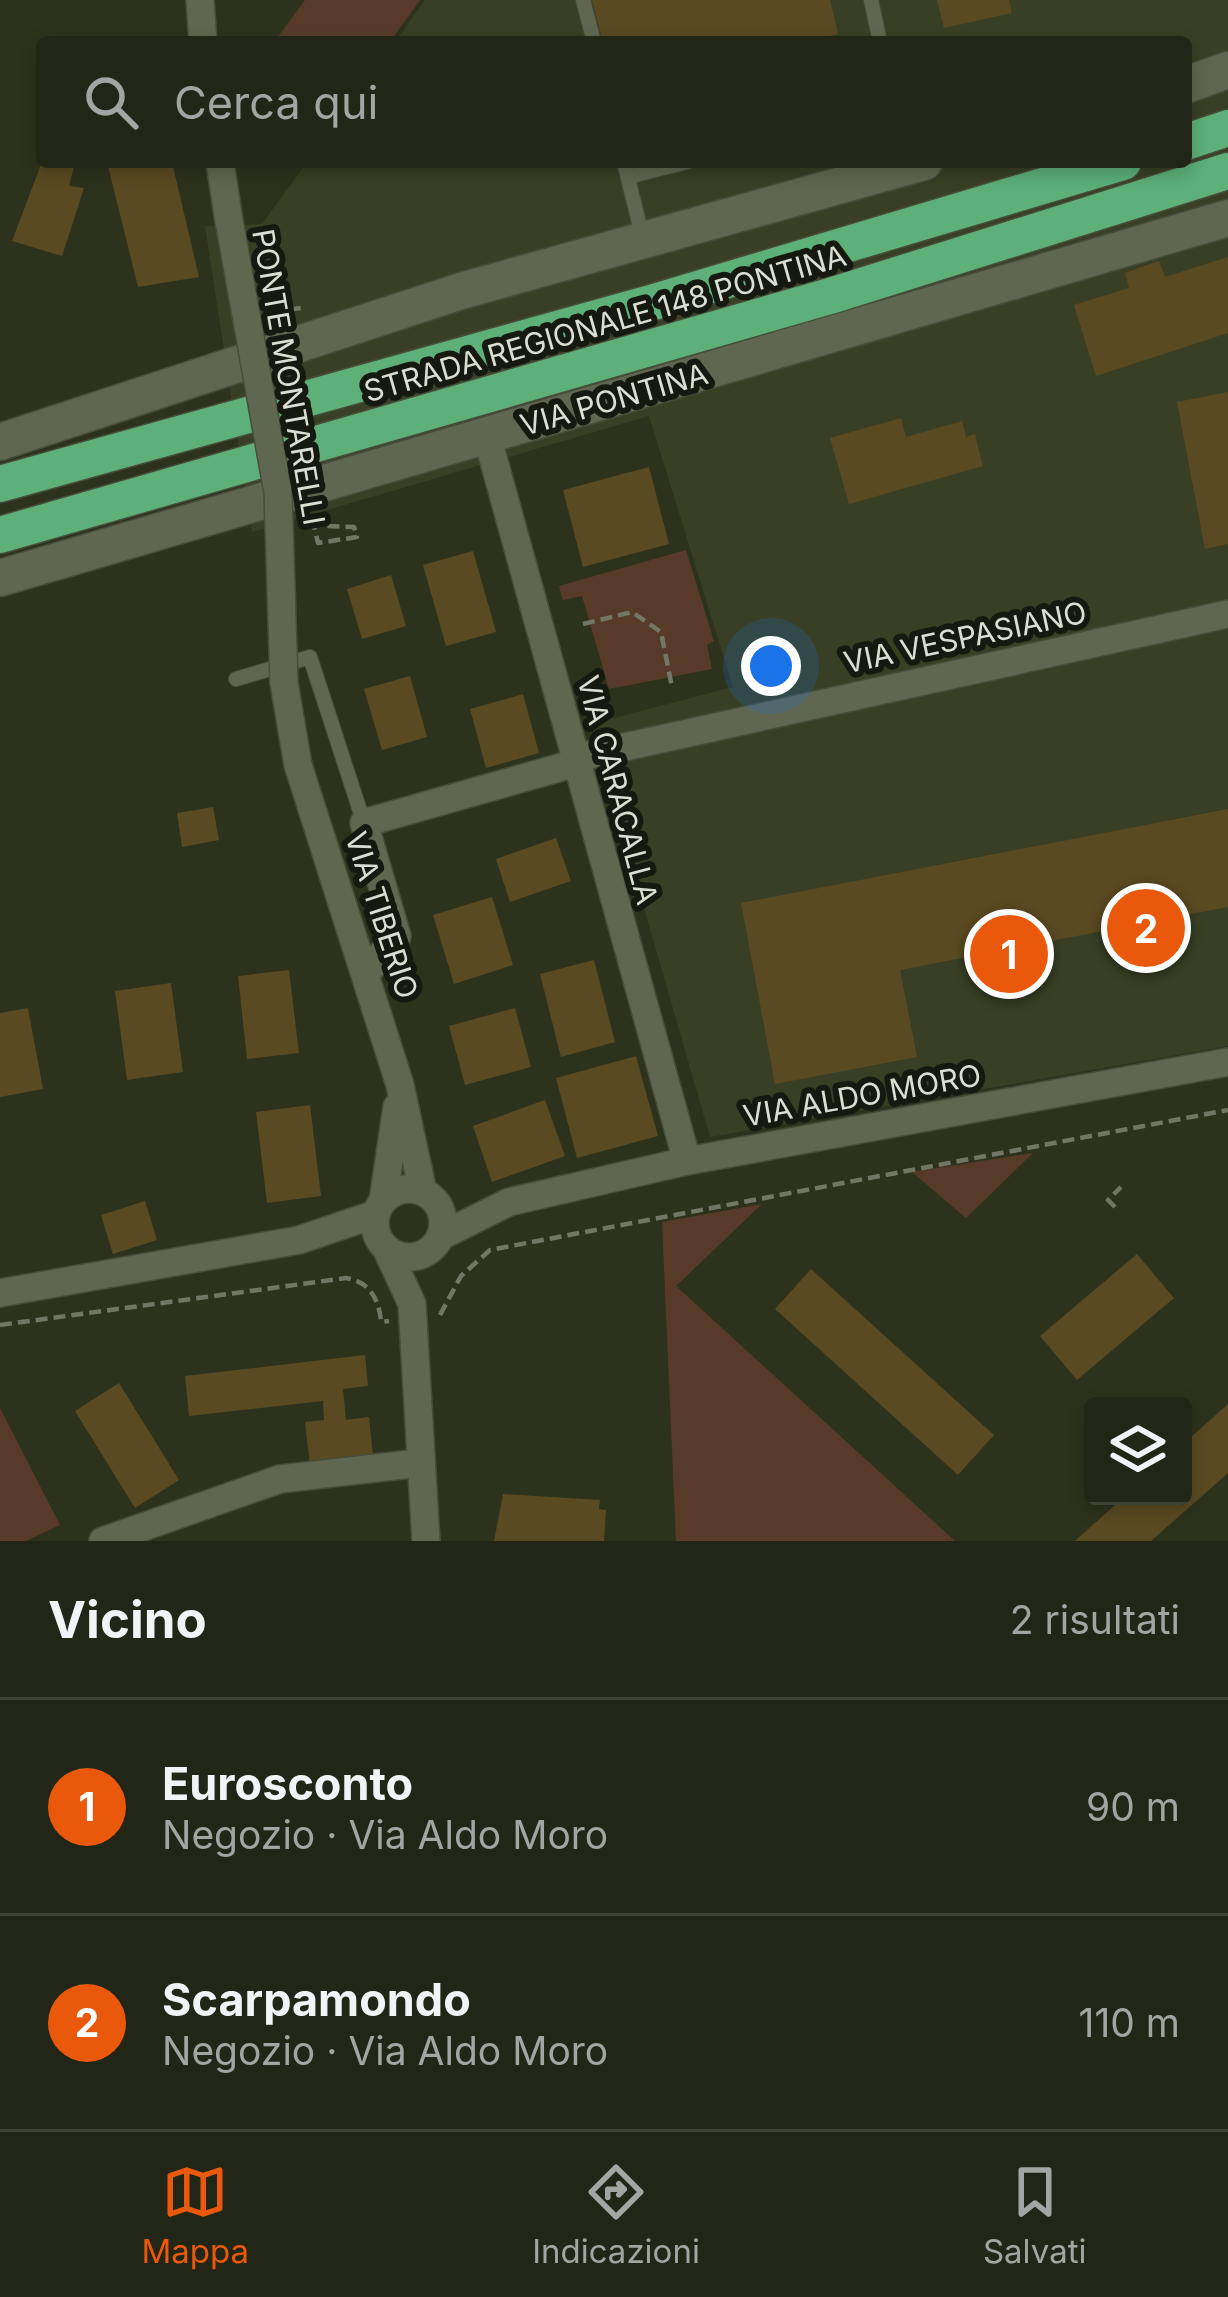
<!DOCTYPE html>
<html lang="it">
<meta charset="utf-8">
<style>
:root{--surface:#222616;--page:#2e3223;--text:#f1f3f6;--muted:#a2a5a1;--line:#3f4335;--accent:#ea580c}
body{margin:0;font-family:Inter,sans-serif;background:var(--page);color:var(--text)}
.controls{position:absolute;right:36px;bottom:36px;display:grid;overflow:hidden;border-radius:12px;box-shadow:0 6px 18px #0003}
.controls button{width:108px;height:108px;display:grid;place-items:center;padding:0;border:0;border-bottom:3px solid var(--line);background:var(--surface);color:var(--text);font:60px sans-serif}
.you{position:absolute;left:771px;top:666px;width:42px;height:42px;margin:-30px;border:9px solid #fff;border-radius:50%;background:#1a73e8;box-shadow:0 0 0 18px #1a73e833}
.badge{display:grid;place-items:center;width:78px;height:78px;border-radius:50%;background:var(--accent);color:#fff;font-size:39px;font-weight:700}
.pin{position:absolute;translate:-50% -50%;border:6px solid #fff;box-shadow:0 3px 12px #0006}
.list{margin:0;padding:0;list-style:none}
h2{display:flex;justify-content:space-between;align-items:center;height:156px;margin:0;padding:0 48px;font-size:51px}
h2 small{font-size:39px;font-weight:400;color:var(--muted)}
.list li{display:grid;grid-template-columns:78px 1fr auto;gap:36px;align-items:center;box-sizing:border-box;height:216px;padding:0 48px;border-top:3px solid var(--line)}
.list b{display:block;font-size:45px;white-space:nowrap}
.list p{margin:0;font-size:39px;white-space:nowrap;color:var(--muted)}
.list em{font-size:39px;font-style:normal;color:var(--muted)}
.icon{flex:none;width:66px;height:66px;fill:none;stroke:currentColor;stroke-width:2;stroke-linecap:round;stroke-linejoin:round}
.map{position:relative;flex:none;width:1228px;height:1541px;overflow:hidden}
.search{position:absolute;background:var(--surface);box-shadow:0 6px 18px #0003;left:36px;right:36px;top:36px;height:132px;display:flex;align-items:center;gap:30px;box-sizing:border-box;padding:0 42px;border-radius:12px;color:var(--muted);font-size:45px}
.sheet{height:588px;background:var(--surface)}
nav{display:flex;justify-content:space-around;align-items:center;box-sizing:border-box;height:168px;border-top:3px solid var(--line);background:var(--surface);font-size:33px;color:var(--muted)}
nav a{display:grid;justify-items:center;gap:6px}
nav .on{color:var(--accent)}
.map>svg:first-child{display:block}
.built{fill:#393f24}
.green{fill:#573b28}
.building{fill:#5a4a21}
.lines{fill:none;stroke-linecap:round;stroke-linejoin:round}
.lane-casing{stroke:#484d3b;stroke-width:16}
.street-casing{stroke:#484d3b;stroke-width:30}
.secondary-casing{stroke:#484d3b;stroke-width:39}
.highway-casing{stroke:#484d3b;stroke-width:39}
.path{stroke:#727765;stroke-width:4.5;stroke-dasharray:12 6;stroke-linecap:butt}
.lane{stroke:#606750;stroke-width:14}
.street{stroke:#606750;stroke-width:27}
.secondary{stroke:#606750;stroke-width:36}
.highway{stroke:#5cb078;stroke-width:36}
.street-bridge-casing{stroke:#484d3b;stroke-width:30;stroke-linecap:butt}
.street-bridge{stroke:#606750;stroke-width:27}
.labels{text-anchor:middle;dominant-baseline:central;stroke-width:12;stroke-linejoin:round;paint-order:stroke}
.street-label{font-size:30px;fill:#dbdfd2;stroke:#16190f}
</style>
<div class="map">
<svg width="1228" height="1541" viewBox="0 0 1228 1541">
<rect width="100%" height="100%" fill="#2d321d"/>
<!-- built -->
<path class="built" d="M425,0H1228V1046L710,1137L591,724L733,687L649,416L252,532L205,226L262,224L307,162H1186V42H395Z"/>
<!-- green -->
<path class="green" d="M305,0H420L390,42H274Z
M686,550L714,641L707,645L712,669L609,689L582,596L563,600L559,586Z
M1033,1153L966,1218L912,1172Z
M762,1204L676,1286L955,1541H676L662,1222Z
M0,1408L60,1525L26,1541H0Z"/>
<!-- building -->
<path class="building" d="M592,0H830L838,34L803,42H603Z
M937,0H1009L1012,13L944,28Z
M42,162H75L69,186L84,188L62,256L12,241Z
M107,162H172L199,277L138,287Z
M1228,257V333L1096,376L1074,305L1129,288L1125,273L1159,261L1165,277Z
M1228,392V544L1205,549L1177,402Z
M901,418L906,437L962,421L966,437L975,434L983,466L849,504L830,438Z
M649,467L669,544L583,567L563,490Z
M473,551L496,632L446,646L423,565Z
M391,575L406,626L362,639L347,589Z
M410,676L427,737L382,750L364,689Z
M523,694L539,753L486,768L470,709Z
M213,807L219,840L182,847L177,813Z
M1228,809V907L900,970L917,1057L775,1084L741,903Z
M556,838L571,881L510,902L496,859Z
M492,897L513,965L454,984L433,915Z
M594,960L615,1042L561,1057L540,974Z
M289,970L299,1053L247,1059L238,976Z
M171,983L183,1072L127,1080L115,991Z
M28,1008L43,1089L0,1097V1013Z
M515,1008L531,1067L465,1085L449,1026Z
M636,1056L658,1136L577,1158L556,1078Z
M545,1100L565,1156L492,1182L473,1126Z
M310,1105L321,1196L267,1203L256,1112Z
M145,1201L157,1240L113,1254L101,1215Z
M1137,1254L1174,1298L1077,1380L1040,1336Z
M811,1269L994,1435L958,1475L775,1309Z
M365,1355L368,1386L343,1389L346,1420L369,1417L373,1457L310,1465L305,1422L324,1420L323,1401L189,1416L185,1376Z
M119,1383L179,1480L135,1508L75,1411Z
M1228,1404V1473L1151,1541H1075L1125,1496H1183V1444Z
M503,1494L600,1500L599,1509L606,1510L604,1541H494Z"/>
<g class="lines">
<defs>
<path id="lane" d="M583,0L594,42
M871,0L880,42
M624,162L642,235
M628,177L687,162
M236,679L310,657L364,823"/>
<path id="street" d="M200,0L203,42
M220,162L228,215
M487,436L687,1161
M575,758L1228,614
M298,765L400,1085L423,1192
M367,972L397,936L364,823L576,763
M375 1223a34 34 0 1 1 68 0a34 34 0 1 1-68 0Z
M383,1201L397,1107
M441,1236L509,1202L687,1161L1228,1062
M387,1250L412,1304L426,1541
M0,1293L299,1240L376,1214
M103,1541L280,1479L420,1463"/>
<path id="secondary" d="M1186,85L1228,70
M0,442L461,291L924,162
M0,578L1228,218"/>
<path id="highway" d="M1186,142L1228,128
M0,484L654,302L1123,162
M0,535L830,296L1228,171"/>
</defs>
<!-- lane casing -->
<use href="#lane" class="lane-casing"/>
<!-- street casing -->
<use href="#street" class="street-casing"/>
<!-- secondary casing -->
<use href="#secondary" class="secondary-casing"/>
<!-- highway casing -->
<use href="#highway" class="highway-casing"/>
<!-- path -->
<path class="path" d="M281,320L280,311L301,308
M306,527L314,526L318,543L357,537L354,527L325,526L319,515
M583,624L632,612L661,632L672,687
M1115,1207L1108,1200L1121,1187
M440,1315L461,1276L490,1250L1228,1110
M0,1325L346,1278C370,1282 379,1299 381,1322L389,1321"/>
<!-- lane -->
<use href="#lane" class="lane"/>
<!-- street -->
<use href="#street" class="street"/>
<!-- secondary -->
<use href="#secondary" class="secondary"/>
<!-- highway -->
<use href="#highway" class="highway"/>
<defs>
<path id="street-bridge" d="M228,215L278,492L284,683L298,765"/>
</defs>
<!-- street-bridge casing -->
<use href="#street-bridge" class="street-bridge-casing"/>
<!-- street-bridge -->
<use href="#street-bridge" class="street-bridge"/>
</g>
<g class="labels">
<!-- street labels -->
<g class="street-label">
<text transform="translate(605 323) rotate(-16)">STRADA REGIONALE 148 PONTINA</text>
<text transform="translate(289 377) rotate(80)">PONTE MONTARELLI</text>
<text transform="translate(614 399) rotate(-16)">VIA PONTINA</text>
<text transform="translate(965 637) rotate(-12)">VIA VESPASIANO</text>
<text transform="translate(618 790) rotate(75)">VIA CARACALLA</text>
<text transform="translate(382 915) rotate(72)">VIA TIBERIO</text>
<text transform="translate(862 1095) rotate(-10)">VIA ALDO MORO</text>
</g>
</g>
</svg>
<div class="controls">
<button><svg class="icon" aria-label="layers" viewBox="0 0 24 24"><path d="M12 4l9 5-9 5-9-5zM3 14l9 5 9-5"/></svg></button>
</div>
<div class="you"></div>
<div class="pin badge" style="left:1009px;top:954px">1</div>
<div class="pin badge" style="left:1146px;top:928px">2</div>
<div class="search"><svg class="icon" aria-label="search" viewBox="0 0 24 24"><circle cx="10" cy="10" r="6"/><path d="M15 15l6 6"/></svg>Cerca qui</div>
</div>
<section class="sheet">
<h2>Vicino<small>2 risultati</small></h2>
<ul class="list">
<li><span class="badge">1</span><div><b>Eurosconto</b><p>Negozio · Via Aldo Moro</p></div><em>90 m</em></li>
<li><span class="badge">2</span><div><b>Scarpamondo</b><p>Negozio · Via Aldo Moro</p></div><em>110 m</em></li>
</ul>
</section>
<nav>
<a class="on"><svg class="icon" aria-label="map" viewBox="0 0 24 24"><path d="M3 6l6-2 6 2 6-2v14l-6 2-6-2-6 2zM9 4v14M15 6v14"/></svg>Mappa</a>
<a><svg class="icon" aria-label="directions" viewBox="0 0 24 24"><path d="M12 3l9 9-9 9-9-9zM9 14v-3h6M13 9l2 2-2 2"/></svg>Indicazioni</a>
<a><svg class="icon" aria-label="saved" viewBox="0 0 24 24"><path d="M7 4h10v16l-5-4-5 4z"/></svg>Salvati</a>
</nav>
